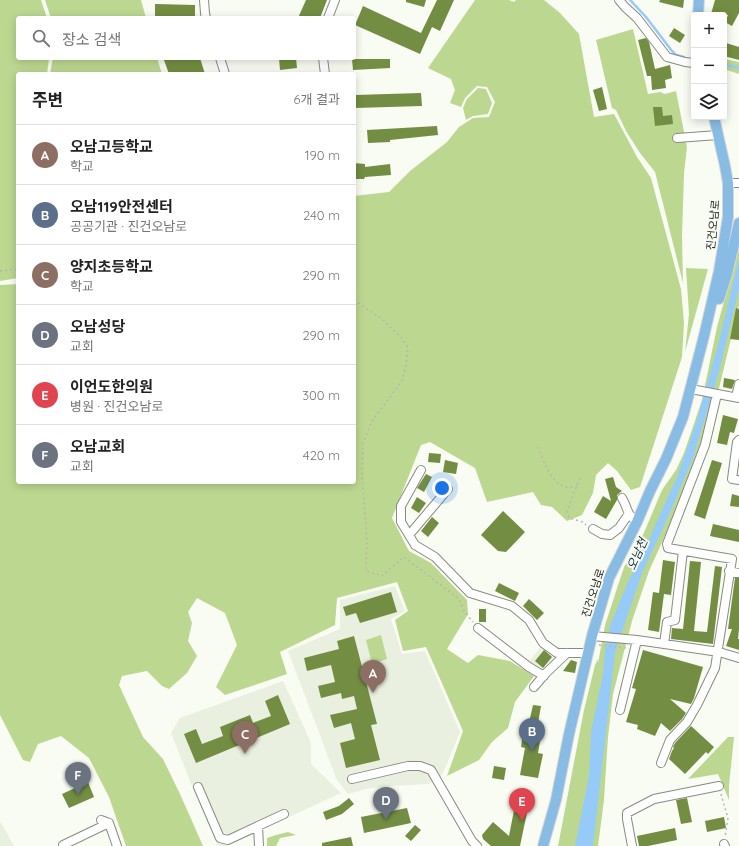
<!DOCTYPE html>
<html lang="ko">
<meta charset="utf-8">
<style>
:root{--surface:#fff;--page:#f6f6f6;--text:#222;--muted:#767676;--line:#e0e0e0;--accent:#2563eb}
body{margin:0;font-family:Quicksand,"Noto Sans KR",sans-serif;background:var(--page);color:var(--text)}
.controls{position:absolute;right:12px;top:12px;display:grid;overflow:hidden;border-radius:4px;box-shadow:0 2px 10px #0003}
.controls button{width:36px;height:36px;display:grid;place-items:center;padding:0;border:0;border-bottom:1px solid var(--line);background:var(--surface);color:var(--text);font:20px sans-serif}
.you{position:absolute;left:442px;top:488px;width:14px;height:14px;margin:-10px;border:3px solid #fff;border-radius:50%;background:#1a73e8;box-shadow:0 0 0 6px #1a73e833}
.badge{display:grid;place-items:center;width:26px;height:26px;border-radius:50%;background:var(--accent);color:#fff;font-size:13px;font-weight:700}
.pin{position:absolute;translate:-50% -33px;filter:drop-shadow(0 1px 2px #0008)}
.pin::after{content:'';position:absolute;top:21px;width:14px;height:12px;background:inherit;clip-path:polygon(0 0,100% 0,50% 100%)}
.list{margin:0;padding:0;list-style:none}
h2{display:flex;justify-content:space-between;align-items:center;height:52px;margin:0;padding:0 16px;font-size:17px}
h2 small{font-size:13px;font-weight:400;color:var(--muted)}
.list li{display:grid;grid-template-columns:26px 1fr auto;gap:12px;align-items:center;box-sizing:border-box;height:60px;padding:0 16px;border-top:1px solid var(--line)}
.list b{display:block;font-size:15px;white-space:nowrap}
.list p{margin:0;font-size:13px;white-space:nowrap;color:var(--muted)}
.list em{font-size:13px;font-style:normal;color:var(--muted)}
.icon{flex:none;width:22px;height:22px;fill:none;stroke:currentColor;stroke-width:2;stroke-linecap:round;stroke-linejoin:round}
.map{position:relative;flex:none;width:739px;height:846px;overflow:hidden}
.search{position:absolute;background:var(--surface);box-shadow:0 2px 10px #0003;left:16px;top:16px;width:340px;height:44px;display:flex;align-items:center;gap:10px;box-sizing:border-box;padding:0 14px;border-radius:4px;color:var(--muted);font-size:15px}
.panel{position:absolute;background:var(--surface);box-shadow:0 2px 10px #0003;left:16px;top:72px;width:340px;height:412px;border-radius:4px}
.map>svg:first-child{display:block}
.built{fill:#e9f0df}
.green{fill:#bcd890}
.water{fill:#95caf9}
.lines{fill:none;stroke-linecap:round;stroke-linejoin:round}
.stream{stroke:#95caf9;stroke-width:2.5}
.building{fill:#738e42}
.minor-casing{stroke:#878b82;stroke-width:10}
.major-casing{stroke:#d7d7d6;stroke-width:12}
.path{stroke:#b4b7af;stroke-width:1.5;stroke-dasharray:2 3;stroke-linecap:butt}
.minor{stroke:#fff;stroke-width:8}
.major{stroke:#88bce5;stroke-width:10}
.labels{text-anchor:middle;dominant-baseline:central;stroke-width:4;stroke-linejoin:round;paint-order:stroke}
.street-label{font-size:11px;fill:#20221e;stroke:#f8fcf2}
.water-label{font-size:12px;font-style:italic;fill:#112e45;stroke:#f8fcf2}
</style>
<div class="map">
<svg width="739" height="846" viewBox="0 0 739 846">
<rect width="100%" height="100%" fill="#f8fcf2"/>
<!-- built -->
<path class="built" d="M395,586L405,611L391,619L402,654L425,651L460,732L443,773L438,781L428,784L389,786L366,789L348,794L337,780L288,651L340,629V600Z
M541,646L557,657L543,671L529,662Z
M283,681L311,743V764L341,793L226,846H218L194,791L171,733L180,718Z
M0,821L14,846H0Z"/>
<!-- green -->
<path class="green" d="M0,0H41L47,18H18V58H49L47,74H18V278L0,281Z
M45,0H141L146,18H51Z
M475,0H509L514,2L516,0H544L560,13L579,34L594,117L614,114L637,157L651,178L681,289L684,323L682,357L640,487L631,490L617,471L608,463L596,475L593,493L582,515L567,521L552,507L541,505L533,492L487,502L475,468L430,442L421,445L392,518L409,551L431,563L467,600L468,614L447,649L468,663L478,655L510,661L534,676L515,702L508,728L492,742L479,760L447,776L463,731L426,647L403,651L395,620L408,611L397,582L337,598L335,625L280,652L287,674L225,695L216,687L237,645L225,613L197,598L188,612L192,623L188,641L197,656L187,673L169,689L162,686L147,671L122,676L119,685L143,737L163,759L180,794L203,846H126L109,797L89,758L61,736L38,744L30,762L23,760L0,715V285L18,284V482H354V196L389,192L410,171L447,142L459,127L473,118L489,117L495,102L487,87L477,86L465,98L461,107L450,103L455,90L451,79L428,68Z
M633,29L648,94L660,92L665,94L676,91L687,147L684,173L682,236L683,283L655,172L640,153L626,131L616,110L612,108L596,40Z
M53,58H157L162,74H50Z
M724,59L739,62V74L724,69Z
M478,88L486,89L492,103L488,114L473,116L466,120L463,108L467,99Z
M739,247V305L715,405L677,509L649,571L632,621L613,694L608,737L604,800L598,846H558L584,710L595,665L598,659V663L605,625L624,567L640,542L662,490L676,470L684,453L702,400L717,327Z
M686,268L708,269L685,352L689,314Z
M381,635L387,659L372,664L366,640Z
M728,737H734L729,785V800L718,774L688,779Z
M288,832L296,835L280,838L276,846H267V838L276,835Z"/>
<!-- water -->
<path class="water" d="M739,259V289L719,371L693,458L664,526L642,573L615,652L593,846H575L589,776L591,732L603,674L605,650L610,626L628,582L648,541L677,477L696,423L717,349Z"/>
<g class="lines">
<!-- stream -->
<path class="stream" d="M630,0L646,17L672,51L676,55L684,57
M724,64L739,68"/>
</g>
<!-- building -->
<path class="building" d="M306,0H327L320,18H298Z
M406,0H426L424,7L406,2Z
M437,0H454L440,31L432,27L420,54L355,25L363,6L421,33Z
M660,0H684L683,8L659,2Z
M715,0H739V13L732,26L725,22L728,15L711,14Z
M155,4L195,5V18H155Z
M674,28L685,35L680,43L669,36Z
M646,38L649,42L655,69L670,65L672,78L665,80L666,88L652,90L651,76H647L638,40Z
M726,43L739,47V60L724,56Z
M171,58H200L205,74H169L164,60Z
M279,58H296L297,68L280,70Z
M352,59H390V68L353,70Z
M602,87L607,109L599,111L593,90Z
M421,93L422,106L355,108V95Z
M653,107H662L663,116L672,115L673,124L655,126Z
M437,126L438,135L390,140V142L368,143L367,130Z
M354,163L365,164V167L390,164L391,175L365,177L364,179H354Z
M736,308L739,309V340L730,339Z
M724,378L735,380L732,389L723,387Z
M723,415L738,419L734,433L730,432L727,445L717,443Z
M429,453L441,454L440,463L428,462Z
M445,460L458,463L456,474L443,472Z
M712,460L722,463L705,519L694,515Z
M426,474L432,477L424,492L417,488Z
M613,477L616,487L622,491L617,495V500L606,519L594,512L603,496L611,501L605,479Z
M732,494L739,496V507L730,506Z
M417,497L426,503L419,513L411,508Z
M503,511L525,532L506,552L498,551L481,535Z
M432,517L439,523L428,537L421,531Z
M713,524L739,530V542L710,536Z
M663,560L675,562L671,595L664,594L659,632L648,630L653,592L659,593Z
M690,561L701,562L694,631L707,632L715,566L722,567L713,644L671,639L672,628L683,629Z
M735,578H739V629L738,639H739V650L726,646L732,629H728Z
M499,583L519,593L515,601L495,591Z
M391,592L397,612L360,623L356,613L346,616L343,607Z
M529,599L544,613L537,620L523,606Z
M479,609H486V622H479Z
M354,636L377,724L371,725L380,760L346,768L340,743L355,739L351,723L334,728L330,715L357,709L354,696L342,699L341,693L321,698L318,686L335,682L331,665L307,671L304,658L339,649L337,641Z
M544,650L552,657L543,668L535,661Z
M643,650L703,667L694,698L691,704L670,699L686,713L682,719L670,731L661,723L655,736L637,729L638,725L626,722L636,689L632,688Z
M571,660L577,662L575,673L563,671Z
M278,695L290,724L196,763L184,734L196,729L202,744L223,736L220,727L250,715L253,723L271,716L265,701Z
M533,705L541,706L537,729L542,730L538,753L543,754L538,778L520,775L525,748L521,747L524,727H528Z
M691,726L714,747L708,754L706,752L685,774L669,759L672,751L674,748L673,747L675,743Z
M494,766L506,768L504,780L492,778Z
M88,782L94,797L69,808L62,794Z
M349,798L354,804L342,814L326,820L323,812L339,806Z
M687,798L692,822L681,824L676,800Z
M516,800L529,803L520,846H491L483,839L482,835L493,822L509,836Z
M407,808L411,823L364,833L361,817Z
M724,817L726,828L707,832L705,821Z
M415,825L421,830L411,841L405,836Z
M675,828L677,840L648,846H639L637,836Z
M351,837L353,846H322V843Z"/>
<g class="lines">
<defs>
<path id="minor" d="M204,0L205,13L206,18
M619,0L625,7L637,18L667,57L685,62L694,63
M328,18L335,0
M220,58L225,74
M323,58L325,74
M677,138L718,135
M728,183H739
M691,389L739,398
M736,397L739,384
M739,440L737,442L732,479L739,480
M421,470L401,506V522L415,545L435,557L470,593L512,606L529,620L543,643L557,653H588
M622,498C629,510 625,512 637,522
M593,529L602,534L610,535L619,528L628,515
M409,535L448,489
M729,571L739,573
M478,628L529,667L544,676
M592,636L637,640L719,652L739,658
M664,644L667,622L675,620L683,551
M534,687L545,674L567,653
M620,710L637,640
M661,763L670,740L687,722L697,705L715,668L732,559L668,548L667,544L705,445L717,394
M352,779L408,766H420L431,770L472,841L477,846
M198,787L220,838L228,840L258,826L259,846
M101,820L109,823L117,846
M258,826L284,814
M724,844L725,846
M63,845L109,823
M632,846L627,819V813L654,799L719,786"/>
<path id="major" d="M698,15L699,0
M719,299L727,274L739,223
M543,846L556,800L569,734L592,636L609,578L637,522L650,491L666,459L683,417L704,336L719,271L728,217V183L725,166L714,117"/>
</defs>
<!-- minor casing -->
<use href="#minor" class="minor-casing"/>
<!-- major casing -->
<use href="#major" class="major-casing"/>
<!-- path -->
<path class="path" d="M0,271L18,269
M354,300L382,319L401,337L408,348L406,366L402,381L372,421L363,443L362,474L367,540L366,571L382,576L404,557L459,599L464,611L473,622
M538,447C543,459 549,478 561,485C566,488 572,487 577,486
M580,478L569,506L567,511L569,518L583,522L586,525
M599,645L627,648
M721,794L728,818L725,837"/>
<!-- minor -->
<use href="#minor" class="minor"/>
<!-- major -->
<use href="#major" class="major"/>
</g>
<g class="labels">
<!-- street labels -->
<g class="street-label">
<text transform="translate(713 225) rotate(-84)">진건오남로</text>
<text transform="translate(593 593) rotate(-72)">진건오남로</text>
</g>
<!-- water labels -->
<g class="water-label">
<text transform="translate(637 554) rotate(-66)">오남천</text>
</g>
</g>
</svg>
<div class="controls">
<button>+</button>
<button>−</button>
<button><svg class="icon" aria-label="layers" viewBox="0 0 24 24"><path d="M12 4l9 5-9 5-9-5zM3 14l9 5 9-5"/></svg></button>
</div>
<div class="you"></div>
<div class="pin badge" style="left:373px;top:693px;background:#8d6e63">A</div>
<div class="pin badge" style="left:532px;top:751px;background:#5c6f8a">B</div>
<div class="pin badge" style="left:245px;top:754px;background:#8d6e63">C</div>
<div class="pin badge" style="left:386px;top:820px;background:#6b7280">D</div>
<div class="pin badge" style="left:522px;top:821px;background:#e0444e">E</div>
<div class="pin badge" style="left:78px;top:795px;background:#6b7280">F</div>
<div class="search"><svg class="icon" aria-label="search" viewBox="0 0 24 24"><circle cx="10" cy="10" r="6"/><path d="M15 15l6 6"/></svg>장소 검색</div>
<section class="panel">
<h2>주변<small>6개 결과</small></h2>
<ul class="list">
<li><span class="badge" style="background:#8d6e63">A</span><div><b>오남고등학교</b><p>학교</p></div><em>190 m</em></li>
<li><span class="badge" style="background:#5c6f8a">B</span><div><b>오남119안전센터</b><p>공공기관 · 진건오남로</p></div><em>240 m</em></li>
<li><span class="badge" style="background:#8d6e63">C</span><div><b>양지초등학교</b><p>학교</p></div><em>290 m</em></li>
<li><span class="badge" style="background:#6b7280">D</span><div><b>오남성당</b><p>교회</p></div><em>290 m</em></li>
<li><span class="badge" style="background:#e0444e">E</span><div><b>이언도한의원</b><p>병원 · 진건오남로</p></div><em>300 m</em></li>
<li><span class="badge" style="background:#6b7280">F</span><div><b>오남교회</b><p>교회</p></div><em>420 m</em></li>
</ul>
</section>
</div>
